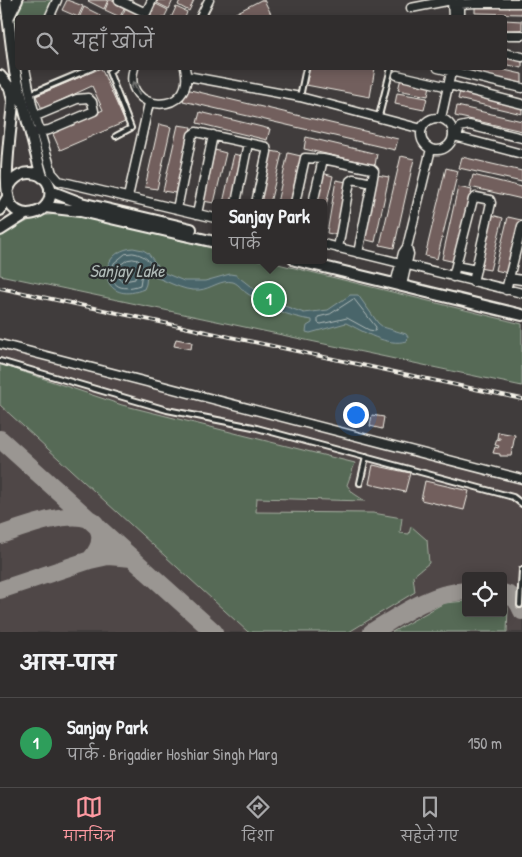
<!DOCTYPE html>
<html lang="hi">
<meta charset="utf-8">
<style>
:root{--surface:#302d2d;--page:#383535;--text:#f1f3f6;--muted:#a8a8aa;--line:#4b4949;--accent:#ff9aa2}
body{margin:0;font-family:"Patrick Hand","Playpen Sans Deva",sans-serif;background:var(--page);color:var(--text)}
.controls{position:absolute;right:15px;bottom:15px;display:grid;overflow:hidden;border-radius:5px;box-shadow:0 2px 12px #0003}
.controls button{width:45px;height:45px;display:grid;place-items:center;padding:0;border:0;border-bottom:1px solid var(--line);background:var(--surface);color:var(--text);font:25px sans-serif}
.you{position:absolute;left:355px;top:414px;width:18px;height:18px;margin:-12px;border:4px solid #fff;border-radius:50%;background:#1a73e8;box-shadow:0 0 0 8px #1a73e833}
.badge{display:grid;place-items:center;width:32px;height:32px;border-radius:50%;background:var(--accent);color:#fff;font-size:16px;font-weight:700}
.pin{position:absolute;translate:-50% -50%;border:2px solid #fff;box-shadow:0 1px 5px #0006}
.popup{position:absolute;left:212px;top:199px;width:115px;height:65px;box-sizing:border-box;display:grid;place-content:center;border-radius:5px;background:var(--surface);filter:drop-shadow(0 1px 4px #0005);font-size:16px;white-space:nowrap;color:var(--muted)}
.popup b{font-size:19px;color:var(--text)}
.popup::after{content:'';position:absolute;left:50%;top:100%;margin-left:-10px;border:10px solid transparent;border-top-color:var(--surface)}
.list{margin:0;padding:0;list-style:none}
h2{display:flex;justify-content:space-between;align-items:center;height:65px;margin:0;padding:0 20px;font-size:21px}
h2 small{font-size:16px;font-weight:400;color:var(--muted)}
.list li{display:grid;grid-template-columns:32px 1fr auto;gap:15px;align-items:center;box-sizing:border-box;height:90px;padding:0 20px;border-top:1px solid var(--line)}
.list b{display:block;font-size:19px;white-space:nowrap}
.list p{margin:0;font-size:16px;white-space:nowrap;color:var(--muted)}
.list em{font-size:16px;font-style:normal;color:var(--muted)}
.icon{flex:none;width:28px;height:28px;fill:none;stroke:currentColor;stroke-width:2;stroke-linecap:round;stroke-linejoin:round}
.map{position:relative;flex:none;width:522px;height:632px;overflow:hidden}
.search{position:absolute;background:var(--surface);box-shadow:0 2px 12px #0003;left:15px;right:15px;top:15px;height:55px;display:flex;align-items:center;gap:12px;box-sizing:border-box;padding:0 18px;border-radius:5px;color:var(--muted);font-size:19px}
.sheet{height:155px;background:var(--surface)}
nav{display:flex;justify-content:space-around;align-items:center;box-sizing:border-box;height:70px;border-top:1px solid var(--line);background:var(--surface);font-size:14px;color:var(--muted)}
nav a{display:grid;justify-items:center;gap:2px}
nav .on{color:var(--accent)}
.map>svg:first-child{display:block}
.built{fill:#4f4646;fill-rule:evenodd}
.green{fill:#566b57;stroke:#a5aea0}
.water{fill:#48656b;stroke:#8d9d9d}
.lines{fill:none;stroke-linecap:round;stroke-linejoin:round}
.shore{stroke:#afb9b6;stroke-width:1}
.taxiway{stroke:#9a9692;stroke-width:18}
.building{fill:#725f5d;stroke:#f4f1e8}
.lane-casing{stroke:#f4f1e8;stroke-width:8}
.street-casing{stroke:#f4f1e8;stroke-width:11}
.secondary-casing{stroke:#f4f1e8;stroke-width:14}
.lane{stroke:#2a2d2e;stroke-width:4}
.street{stroke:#2a2d2e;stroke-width:8}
.secondary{stroke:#2a2d2e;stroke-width:10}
.rail-casing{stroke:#f4f1e8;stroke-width:4}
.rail{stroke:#2a2d2e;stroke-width:2;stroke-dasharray:5.5;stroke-linecap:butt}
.oneway{stroke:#71726f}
.labels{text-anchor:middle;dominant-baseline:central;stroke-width:4.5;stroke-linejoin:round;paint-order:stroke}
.water-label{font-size:18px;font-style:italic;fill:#afb9b6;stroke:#2a2d2e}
</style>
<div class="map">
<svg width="522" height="632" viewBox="0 0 522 632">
<rect width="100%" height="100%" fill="#403c3c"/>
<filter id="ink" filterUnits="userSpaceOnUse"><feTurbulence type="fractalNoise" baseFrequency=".02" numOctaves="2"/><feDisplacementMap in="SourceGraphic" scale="10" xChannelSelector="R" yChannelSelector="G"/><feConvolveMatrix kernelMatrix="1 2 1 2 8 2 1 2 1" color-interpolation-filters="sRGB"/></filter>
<g filter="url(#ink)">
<!-- built -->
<path class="built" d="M0,338L522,480V632H0ZM466,576H503V613H466Z"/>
<!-- green -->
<path class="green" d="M21,0H53L44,17L18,18V55L12,18Z
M69,213L215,249V260H262L522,324V386L0,275V235L38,216Z
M0,364L122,405L355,463L347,485L353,493L365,501L257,498L256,512L373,513L402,518L400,533L409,534L411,526L427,540L429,563L413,576L415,592L349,632H248L0,405Z
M466,601V613H503V602L507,603L508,609L507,632H392L444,603Z"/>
<!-- water -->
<path class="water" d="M133,248L143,250L148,253L162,272L184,281H205L230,274L236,275L268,300L304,313L328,310L350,295H358L378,323L383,327L406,334L408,337L407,341C387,347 363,331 346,323L310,333L306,332L307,326L312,323V320C288,317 269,307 248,294C243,291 239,284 233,282C221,279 211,289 199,290C182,292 164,278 147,275L146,284L144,289C99,308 94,251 133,248Z"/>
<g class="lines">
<!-- shore -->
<path class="shore" d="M133,253C142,254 151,260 153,269L142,273L140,285C120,292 107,286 114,263L125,254Z
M133,259L138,260L142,264L136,271L135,279L124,281L120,280L118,272L120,265L127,260Z
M354,299L376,327L375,331L369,330L347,318L321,324L318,323V317L330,314Z"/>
<!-- taxiway -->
<path class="taxiway" d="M0,439L214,632
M0,535C21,529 86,501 98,528C104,540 98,551 90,560
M0,590L90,560L108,556L132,558
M503,593C513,595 519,602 522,611
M372,632C402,614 430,593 466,591"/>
</g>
<!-- building -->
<path class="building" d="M67,0L83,6L78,17L62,10Z
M89,0H108L104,9L88,1Z
M109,0H113L125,6L120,17L105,10Z
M158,0H173L169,9L157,3Z
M180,0H194L189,11L178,5Z
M261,0H264L273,18H226Z
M156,4L168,10L164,18H149Z
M475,4L522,5V14L475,13Z
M84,7L100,15L99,18H79Z
M126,7L141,14L140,18H121Z
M176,7L187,12L185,18H171Z
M504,20L522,21V30H504Z
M504,54L522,58V68L504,64Z
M101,68L125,122L60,150L52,132L103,110L92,86L42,109L36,96Z
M310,68H375L370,97L306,85Z
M467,68H495L522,74V84L467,71Z
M401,78L430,85L428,96L398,90Z
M186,89L398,139L395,150L183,101Z
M460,91L522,105V114L458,99Z
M397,93L427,98L424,110L395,104Z
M457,106L522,121V131L455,116Z
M200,112L270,129L267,140L197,123Z
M159,124L171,127L157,189L145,187Z
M178,125L191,127L175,193L163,191Z
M306,137L377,154L375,165L304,149Z
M215,150L226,153L214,203L203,201Z
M271,151L282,153L270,203H259Z
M288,153L301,156L290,203H277Z
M234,154L245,157L234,203H223Z
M401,156L414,159L394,248L380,245Z
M462,157L522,171V182L459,168Z
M446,168L458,171L437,259L425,256Z
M322,173L333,176L323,218V203H315Z
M377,175L389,177L375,242L363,239Z
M473,175L522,187V199L470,187Z
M336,180L347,182L338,235L327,233Z
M458,187L472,190L455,262L442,259Z
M492,215L503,218L490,270L479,268Z
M508,217L521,220L508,273L495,270Z
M176,339L192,342L191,349L174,346Z
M372,415L384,417L382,429L370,426Z
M498,432L515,435L511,456H500V454L493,453L495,447L498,448L499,446L495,445L497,439L500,440V438H497Z
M373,465L410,473L405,492L369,484Z
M425,481L469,491L464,510L421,500Z"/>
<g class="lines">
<defs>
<path id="lane" d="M114,68L109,72L131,128L116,136
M30,94L92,68
M300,97L306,68
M379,116L391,68
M0,361L167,410L253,427L513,497L522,504
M360,483L366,457
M520,605L522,570"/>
<path id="street" d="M119,0L146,13L152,0
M452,0L453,18
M460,0V18
M460,4L475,3H522
M411,8L452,0
M49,18L57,0
M200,18L209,0
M504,35H522
M504,53L522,57
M25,68L32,104L52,173L59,181L215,218
M134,68C120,113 197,118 185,68
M438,68L522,88
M397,75L449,87
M187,76L300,97L422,129
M449,85L522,104
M36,116L77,99L88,98L92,102L94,111L49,130L37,132
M441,118L452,68
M421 134a16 16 0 1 1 32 0a16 16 0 1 1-32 0Z
M454,136L522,154
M457,137L460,127L469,125L522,138
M128,197L149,103
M236,203L248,143
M295,203L305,158L323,159L372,169L374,171L372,183L358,253
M313,203L323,159
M177,209L192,135L196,132L266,147L267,152L256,203
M197,214L213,135
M323,244L522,293
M338,248L350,181L353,179L372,183
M456,266L476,270
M453,277L473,199L476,197L490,200L491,203L473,282
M509,278L522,280
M395,284L403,253L407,247L431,149
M402,285L409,254L407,247
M506,290L522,226
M0,344L522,479"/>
<path id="secondary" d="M6,0L15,72L42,177
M8,18L17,0
M0,76L10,88L13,101C12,123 1,187 11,205C21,220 46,215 50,197C55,171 18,163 8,189
M50,191L81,203L191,229
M45,207L80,211L215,242
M0,210L8,197
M0,230L25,214
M295,260L522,315"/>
</defs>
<!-- lane casing -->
<use href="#lane" class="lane-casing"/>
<!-- street casing -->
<use href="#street" class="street-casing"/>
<!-- secondary casing -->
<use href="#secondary" class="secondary-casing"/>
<!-- lane -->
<use href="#lane" class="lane"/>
<!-- street -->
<use href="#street" class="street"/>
<!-- secondary -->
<use href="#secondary" class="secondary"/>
<defs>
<path id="rail" d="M0,288L522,399"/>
</defs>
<!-- rail casing -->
<use href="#rail" class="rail-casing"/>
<!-- rail -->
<use href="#rail" class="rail"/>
</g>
<!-- one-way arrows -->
<defs><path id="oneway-shaft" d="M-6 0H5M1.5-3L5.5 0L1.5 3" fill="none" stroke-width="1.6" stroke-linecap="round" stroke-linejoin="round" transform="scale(1.25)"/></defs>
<use class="oneway" href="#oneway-shaft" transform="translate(136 88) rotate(-115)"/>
</g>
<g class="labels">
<!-- water labels -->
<g class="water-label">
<text x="127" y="270">Sanjay Lake</text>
</g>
</g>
</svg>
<div class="controls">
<button><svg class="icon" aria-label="locate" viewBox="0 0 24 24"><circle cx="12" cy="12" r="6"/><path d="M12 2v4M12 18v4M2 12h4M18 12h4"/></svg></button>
</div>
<div class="you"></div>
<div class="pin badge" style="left:269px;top:299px;background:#2e9e5b">1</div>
<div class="popup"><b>Sanjay Park</b>पार्क</div>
<div class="search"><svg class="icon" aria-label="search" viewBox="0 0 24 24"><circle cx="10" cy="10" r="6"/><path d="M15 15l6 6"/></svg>यहाँ खोजें</div>
</div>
<section class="sheet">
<h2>आस-पास<small></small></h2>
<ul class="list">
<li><span class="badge" style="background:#2e9e5b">1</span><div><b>Sanjay Park</b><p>पार्क · Brigadier Hoshiar Singh Marg</p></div><em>150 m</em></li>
</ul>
</section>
<nav>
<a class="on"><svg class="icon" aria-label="map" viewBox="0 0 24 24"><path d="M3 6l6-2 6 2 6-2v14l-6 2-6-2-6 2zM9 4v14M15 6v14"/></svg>मानचित्र</a>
<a><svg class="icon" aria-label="directions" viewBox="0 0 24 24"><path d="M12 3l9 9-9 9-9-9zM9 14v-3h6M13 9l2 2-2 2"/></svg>दिशा</a>
<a><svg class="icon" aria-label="saved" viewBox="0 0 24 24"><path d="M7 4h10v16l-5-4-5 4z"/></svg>सहेजे गए</a>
</nav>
